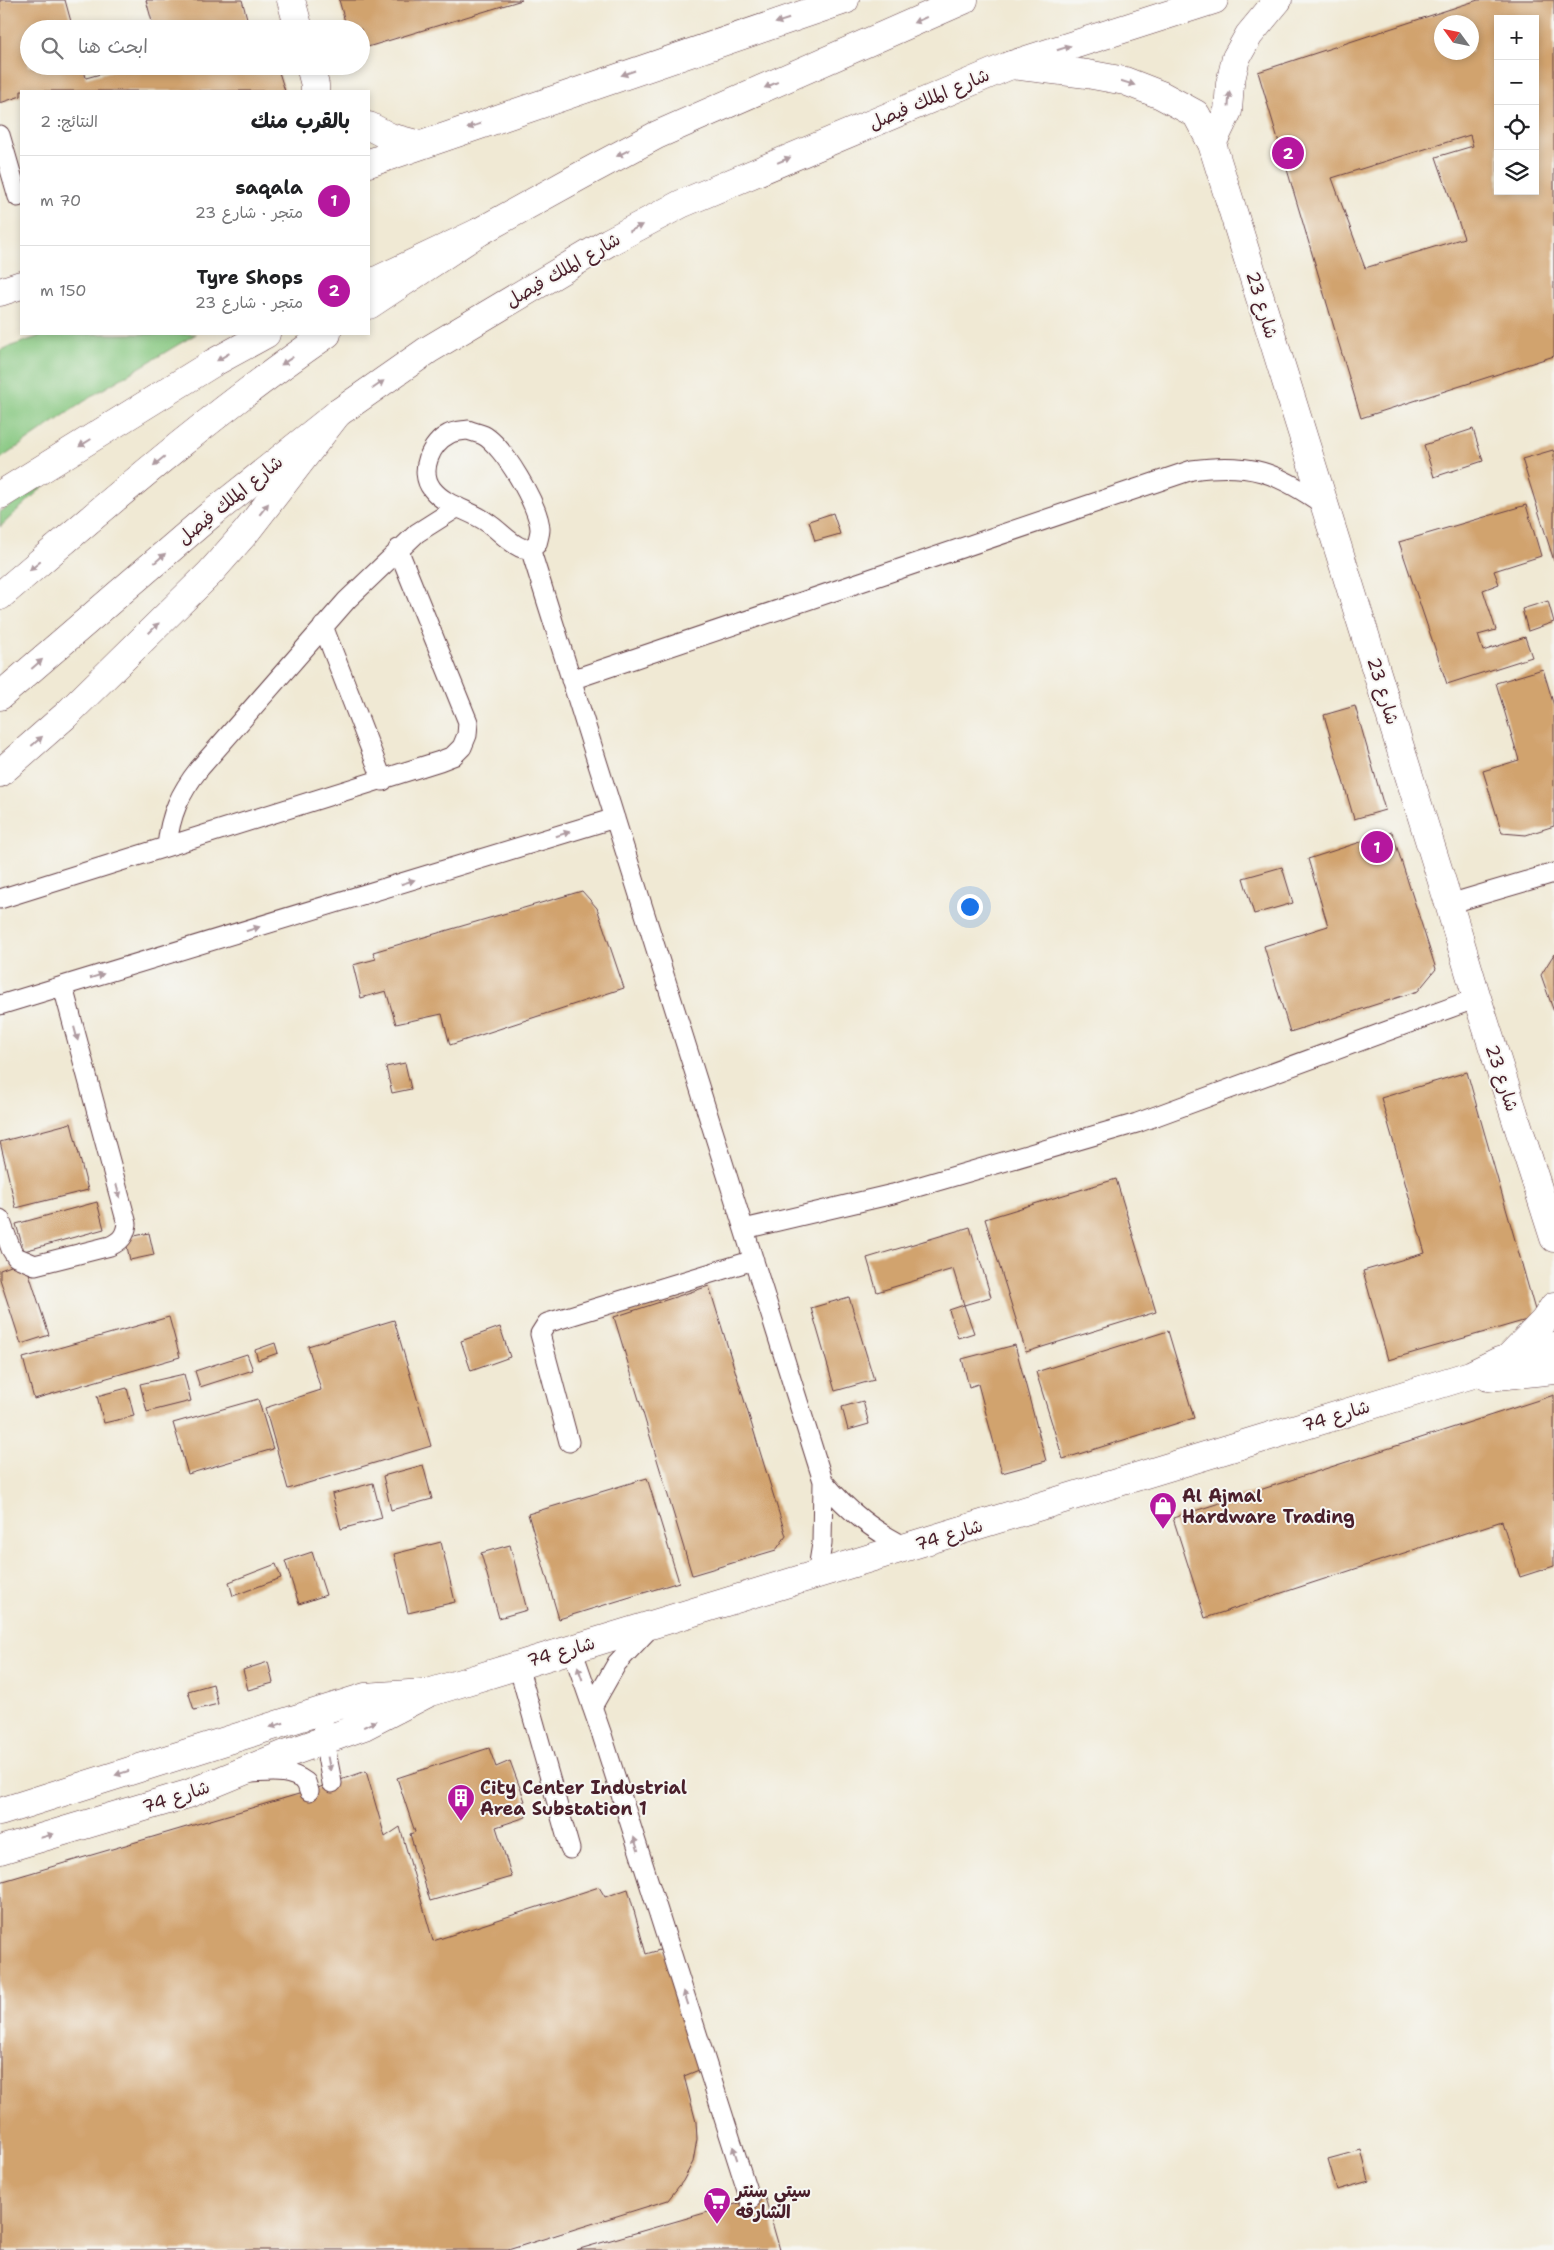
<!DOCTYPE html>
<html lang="ar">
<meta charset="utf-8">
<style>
:root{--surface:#fff;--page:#f6f6f6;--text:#202124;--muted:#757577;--line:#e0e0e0;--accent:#b5179e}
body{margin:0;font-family:"Shantell Sans","Playpen Sans Arabic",sans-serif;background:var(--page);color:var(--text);direction:rtl}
.controls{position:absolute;right:15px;top:15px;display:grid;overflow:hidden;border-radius:0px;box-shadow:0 2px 8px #0003}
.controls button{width:45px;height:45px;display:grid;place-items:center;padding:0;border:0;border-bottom:1px solid var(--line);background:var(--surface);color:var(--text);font:25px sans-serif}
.compass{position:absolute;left:1434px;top:15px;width:45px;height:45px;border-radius:50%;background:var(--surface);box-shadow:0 2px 8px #0003;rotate:303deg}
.you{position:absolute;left:969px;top:906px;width:18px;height:18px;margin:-12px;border:4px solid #fff;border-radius:50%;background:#1a73e8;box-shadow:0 0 0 8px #1a73e833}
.badge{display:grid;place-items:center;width:32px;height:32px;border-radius:50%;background:var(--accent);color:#fff;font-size:16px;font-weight:700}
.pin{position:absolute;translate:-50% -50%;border:2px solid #fff;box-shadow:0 1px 5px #0006}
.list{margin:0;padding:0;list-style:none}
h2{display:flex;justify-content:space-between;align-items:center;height:65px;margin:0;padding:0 20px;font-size:21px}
h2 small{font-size:16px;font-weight:400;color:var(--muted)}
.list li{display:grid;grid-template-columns:32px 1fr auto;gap:15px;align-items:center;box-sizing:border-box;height:90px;padding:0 20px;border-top:1px solid var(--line)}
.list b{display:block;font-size:19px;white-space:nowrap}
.list p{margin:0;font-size:16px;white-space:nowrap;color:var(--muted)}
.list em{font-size:16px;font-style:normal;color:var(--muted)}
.icon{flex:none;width:28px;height:28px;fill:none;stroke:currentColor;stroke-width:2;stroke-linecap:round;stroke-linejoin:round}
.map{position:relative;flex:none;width:1554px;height:2250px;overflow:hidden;direction:ltr}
.search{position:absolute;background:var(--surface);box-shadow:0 2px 8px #0003;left:20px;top:20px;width:350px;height:55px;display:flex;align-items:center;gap:12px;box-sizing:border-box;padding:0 18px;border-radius:28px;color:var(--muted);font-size:19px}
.panel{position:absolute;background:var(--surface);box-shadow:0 2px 8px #0003;left:20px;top:90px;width:350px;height:245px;border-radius:0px;direction:rtl}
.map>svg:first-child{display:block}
.green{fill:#87c881;stroke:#687456}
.building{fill:#d1a36e;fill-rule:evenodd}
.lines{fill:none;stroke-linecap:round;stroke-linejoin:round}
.service-casing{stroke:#633d44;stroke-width:21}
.minor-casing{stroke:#633d44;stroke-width:29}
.primary-casing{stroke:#633d44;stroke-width:29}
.motorway-casing{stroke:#633d44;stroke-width:29}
.service{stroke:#fff;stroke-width:19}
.minor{stroke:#fff;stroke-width:28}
.primary{stroke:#fff;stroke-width:28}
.motorway{stroke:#fff;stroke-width:28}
.oneway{fill:#ae9aa0}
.labels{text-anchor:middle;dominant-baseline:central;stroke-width:4;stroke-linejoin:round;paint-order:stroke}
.street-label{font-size:18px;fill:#4a1f2b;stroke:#f6f6f2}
.poi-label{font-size:18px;font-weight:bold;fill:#4a1f2b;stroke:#f6f6f2;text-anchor:start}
</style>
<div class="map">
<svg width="1554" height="2250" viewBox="0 0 1554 2250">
<rect width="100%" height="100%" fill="#f6f6f2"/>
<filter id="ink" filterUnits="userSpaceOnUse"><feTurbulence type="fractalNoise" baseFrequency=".02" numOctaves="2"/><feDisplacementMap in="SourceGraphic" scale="10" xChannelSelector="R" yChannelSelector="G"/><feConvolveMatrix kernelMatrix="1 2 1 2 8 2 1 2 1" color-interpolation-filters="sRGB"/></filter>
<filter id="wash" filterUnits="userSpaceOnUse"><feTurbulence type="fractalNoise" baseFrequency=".0096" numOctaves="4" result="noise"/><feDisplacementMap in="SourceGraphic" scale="20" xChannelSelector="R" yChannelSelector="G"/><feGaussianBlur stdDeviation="1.12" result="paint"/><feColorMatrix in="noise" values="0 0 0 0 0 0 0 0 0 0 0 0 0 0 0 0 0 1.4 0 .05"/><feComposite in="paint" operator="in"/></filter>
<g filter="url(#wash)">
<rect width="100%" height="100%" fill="#f0e9d4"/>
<!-- green -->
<path class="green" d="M46,334H196L95,394L0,459V350Z
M47,483L0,527V512Z"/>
<g id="blocks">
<!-- building -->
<path class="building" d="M0,0H65L73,29H29V66H83L86,78L129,66H277L285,91H21V96L0,103Z
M146,0H242L250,29H154Z
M339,0H522L361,49V29H347Z
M1478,0H1554V356L1361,418L1258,72ZM1498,19H1535V191H1498ZM1442,22H1472V52H1442ZM1470,135L1473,146L1436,157L1464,238L1365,268L1332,178Z
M1473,429L1483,461L1434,477L1424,445Z
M1553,450L1554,453V561L1522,459Z
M1526,505L1541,556L1494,571L1499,584L1483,590L1496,630L1478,635L1483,651L1525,637L1532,657L1447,684L1399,542Z
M833,513L840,534L815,541L809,521Z
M1548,601L1554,622L1528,631L1522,609Z
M1543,669L1554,706V826L1526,835L1502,833L1483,771L1519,760L1496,683Z
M1355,706L1385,810L1354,819L1324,715Z
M1392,832L1436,969L1418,991L1290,1032L1264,946L1328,926L1308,859Z
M1282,867L1293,903L1254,914L1243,878Z
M582,891L597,908L624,988L450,1045L442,1014L396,1024L386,991L361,998L353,965L376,959L373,952Z
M1554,954V1012L1541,975Z
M405,1063L411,1089L392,1093L386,1067Z
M1467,1072L1537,1317L1388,1360L1363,1271L1425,1253L1381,1098Z
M71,1123L88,1190L16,1208L0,1142Z
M1116,1179L1156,1312L1026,1352L985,1219Z
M97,1202L104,1229L24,1251L16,1224Z
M970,1227L991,1297L964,1305L953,1269L877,1292L867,1258Z
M149,1233L154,1255L130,1260L125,1238Z
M25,1261L49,1335L21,1344L0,1279V1270Z
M709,1286L786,1536L776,1550L692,1575L614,1317Z
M849,1297L874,1380L835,1391L811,1308Z
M964,1305L974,1333L958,1338L949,1310Z
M169,1317L180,1357L34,1399L23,1358Z
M394,1320L431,1446L288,1489L265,1408L321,1390L308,1346Z
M500,1327L510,1357L471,1371L461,1341Z
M1168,1331L1194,1418L1063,1459L1036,1372Z
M275,1343L278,1353L258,1360L255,1350Z
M1015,1345L1046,1461L1002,1473L978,1384L969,1387L962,1359Z
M247,1354L253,1370L200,1387L195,1371Z
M184,1374L191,1401L147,1412L140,1384Z
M127,1388L134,1416L104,1423L97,1396Z
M1554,1395V1566L1520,1577L1502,1521L1205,1618L1173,1518Z
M258,1399L273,1449L188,1474L173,1423Z
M863,1401L869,1424L848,1430L842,1407Z
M423,1465L432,1499L391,1510L383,1476Z
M647,1478L679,1582L559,1619L528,1514Z
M373,1483L382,1518L341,1529L332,1494Z
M441,1542L455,1602L408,1613L394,1554Z
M510,1545L527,1610L499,1618L481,1553Z
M312,1552L326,1595L299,1604L285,1561Z
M276,1564L281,1578L233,1596L229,1582Z
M268,1662L273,1683L248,1690L243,1670Z
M213,1684L218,1704L194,1710L188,1691Z
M489,1748L496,1767L510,1761L525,1801L522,1802L526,1817L496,1827L512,1877L430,1901L410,1834L415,1832L397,1778Z
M366,1771L385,1837L400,1827L433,1941L599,1887L605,1897L628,1889L646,1954L663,1949L704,2068L684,2076L696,2122L697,2139L693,2162L683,2181L668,2200L508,2250H0V1882L309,1791Z
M1361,2150L1369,2181L1337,2190L1328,2159Z
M764,2194L780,2250H576L750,2200Z"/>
</g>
</g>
<g filter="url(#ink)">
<use href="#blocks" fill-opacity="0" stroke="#633d44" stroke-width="1"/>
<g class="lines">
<defs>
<path id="service" d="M0,135L18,197
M468,430C473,432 478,433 483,435C503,445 539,506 540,529C540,534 538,539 537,544C532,547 529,549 522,548C510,544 499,530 488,523C471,510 446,507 432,489C418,471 431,443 449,434C454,431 462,431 468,430Z
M530,548L823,1481L822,1544L817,1575
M323,626L383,781
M571,680L1192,470C1250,462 1277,472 1324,505
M167,846C170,815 180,793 199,769L347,600L417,533L458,507
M0,899L440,761L453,756L462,747L467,735L468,722L398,549
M1449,904L1554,873
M0,1005L615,818
M0,1219L11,1249L16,1257L35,1265L110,1246C121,1241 125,1236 127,1224L63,987
M744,1229L893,1194L1137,1123L1477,998
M569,1442L540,1334L547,1323L754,1260
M823,1481C849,1512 872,1530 908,1548
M572,1649L602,1735L750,2200
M518,1665L570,1849
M592,1707L617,1663L650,1628
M324,1710C321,1735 328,1759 332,1783
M252,1773C272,1772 289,1769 306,1782L309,1791"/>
<path id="minor" d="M291,0L299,29
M1011,65L1087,74L1125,81L1161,95L1196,114L1212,144L1449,904L1477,998L1554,1238
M310,66L315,85V91
M369,126L390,137L420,145
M1212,144L1228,111L1230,84L1236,58L1249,35L1278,0
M369,163L845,0
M0,292L21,285
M1509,1357L1544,1321L1554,1306
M1488,1377L1554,1370
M0,1812L365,1697L424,1693
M0,1850L188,1794L283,1755L364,1726L428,1693L1470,1375L1499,1361L1554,1346"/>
<path id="primary" d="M369,305L479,232L582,175L657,135L964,0
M0,596C107,505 212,413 327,334
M0,696L210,515L338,413L428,350L609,242L681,204L1011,65L1214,0"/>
<path id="motorway" d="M369,284L479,232
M0,495L213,363L266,334
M0,773L65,716L210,573L246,532L338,413"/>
</defs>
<!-- service casing -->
<use href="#service" class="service-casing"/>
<!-- minor casing -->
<use href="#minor" class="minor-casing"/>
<!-- primary casing -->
<use href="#primary" class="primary-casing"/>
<!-- motorway casing -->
<use href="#motorway" class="motorway-casing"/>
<!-- service -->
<use href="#service" class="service"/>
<!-- minor -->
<use href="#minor" class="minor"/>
<!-- primary -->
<use href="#primary" class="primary"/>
<!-- motorway -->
<use href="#motorway" class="motorway"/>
</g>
<!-- one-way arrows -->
<defs><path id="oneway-solid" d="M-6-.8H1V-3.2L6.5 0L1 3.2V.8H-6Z" transform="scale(1.25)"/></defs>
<g class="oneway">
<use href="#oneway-solid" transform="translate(920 20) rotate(156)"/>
<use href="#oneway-solid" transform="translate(782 21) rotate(162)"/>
<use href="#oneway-solid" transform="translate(1064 48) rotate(-18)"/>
<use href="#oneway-solid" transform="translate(628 73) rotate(161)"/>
<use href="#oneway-solid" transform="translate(1128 83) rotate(18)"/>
<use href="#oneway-solid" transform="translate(771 85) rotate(156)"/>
<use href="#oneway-solid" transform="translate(1229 99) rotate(-86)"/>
<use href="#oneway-solid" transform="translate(474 126) rotate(161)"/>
<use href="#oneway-solid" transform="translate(623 153) rotate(153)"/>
<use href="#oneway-solid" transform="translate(784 160) rotate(-23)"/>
<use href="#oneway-solid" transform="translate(636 228) rotate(-28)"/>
<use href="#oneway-solid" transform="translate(223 357) rotate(149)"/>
<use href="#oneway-solid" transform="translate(287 361) rotate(146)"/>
<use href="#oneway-solid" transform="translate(378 385) rotate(-35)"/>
<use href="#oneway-solid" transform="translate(85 443) rotate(148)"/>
<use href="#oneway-solid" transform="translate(159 461) rotate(140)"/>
<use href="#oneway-solid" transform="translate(264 509) rotate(-52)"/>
<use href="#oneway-solid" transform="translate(160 558) rotate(-41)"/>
<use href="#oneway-solid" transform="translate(35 566) rotate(140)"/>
<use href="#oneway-solid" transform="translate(154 628) rotate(-45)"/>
<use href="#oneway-solid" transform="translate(37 664) rotate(-41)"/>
<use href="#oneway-solid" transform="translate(37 741) rotate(-41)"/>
<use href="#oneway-solid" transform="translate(563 834) rotate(-17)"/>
<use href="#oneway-solid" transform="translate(408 882) rotate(-17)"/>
<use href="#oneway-solid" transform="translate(253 929) rotate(-17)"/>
<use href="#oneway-solid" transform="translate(97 976) rotate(-17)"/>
<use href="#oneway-solid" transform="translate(76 1034) rotate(75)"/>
<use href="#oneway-solid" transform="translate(118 1191) rotate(75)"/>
<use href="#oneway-solid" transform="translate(580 1673) rotate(-109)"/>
<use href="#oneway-solid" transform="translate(370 1724) rotate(-24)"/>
<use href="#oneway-solid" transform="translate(277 1725) rotate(163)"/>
<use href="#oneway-solid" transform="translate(329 1764) rotate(79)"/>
<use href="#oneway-solid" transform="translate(122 1773) rotate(163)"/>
<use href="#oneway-solid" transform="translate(47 1836) rotate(-16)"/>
<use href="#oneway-solid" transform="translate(636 1844) rotate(-108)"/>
<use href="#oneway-solid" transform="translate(686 1998) rotate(-108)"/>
<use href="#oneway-solid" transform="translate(735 2153) rotate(-108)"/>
</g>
</g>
<!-- icons -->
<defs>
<symbol id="shop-pin" viewBox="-11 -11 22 30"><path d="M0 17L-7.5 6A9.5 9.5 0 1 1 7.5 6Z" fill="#b5179e" stroke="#f6f6f2"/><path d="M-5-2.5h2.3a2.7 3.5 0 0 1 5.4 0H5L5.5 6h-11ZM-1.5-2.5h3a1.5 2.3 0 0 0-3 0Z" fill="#fff"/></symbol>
<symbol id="building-pin" viewBox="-11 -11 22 30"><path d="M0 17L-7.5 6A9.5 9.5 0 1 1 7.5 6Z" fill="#b5179e" stroke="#f6f6f2"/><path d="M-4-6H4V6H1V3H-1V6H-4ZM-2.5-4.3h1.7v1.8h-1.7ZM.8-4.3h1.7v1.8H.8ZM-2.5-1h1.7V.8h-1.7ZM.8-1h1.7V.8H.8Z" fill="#fff"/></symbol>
<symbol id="supermarket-pin" viewBox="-11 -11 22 30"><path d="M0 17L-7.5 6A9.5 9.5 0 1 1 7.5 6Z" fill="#b5179e" stroke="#f6f6f2"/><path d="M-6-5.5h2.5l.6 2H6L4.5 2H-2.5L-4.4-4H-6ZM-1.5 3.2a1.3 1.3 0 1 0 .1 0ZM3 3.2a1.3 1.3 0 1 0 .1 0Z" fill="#fff"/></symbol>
</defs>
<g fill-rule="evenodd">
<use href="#shop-pin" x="1147" y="1490" width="32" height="43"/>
<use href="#building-pin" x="445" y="1782" width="32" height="43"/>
<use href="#supermarket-pin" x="701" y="2185" width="32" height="43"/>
</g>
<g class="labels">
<!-- street labels -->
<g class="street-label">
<text transform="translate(929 99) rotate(-23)">شارع الملك فيصل</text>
<text transform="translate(563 270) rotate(-30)">شارع الملك فيصل</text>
<text transform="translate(1262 305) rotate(73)">شارع 23</text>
<text transform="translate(230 500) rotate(-39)">شارع الملك فيصل</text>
<text transform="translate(1383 691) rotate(73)">شارع 23</text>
<text transform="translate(1502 1078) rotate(72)">شارع 23</text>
<text transform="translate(1336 1416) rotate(-17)">شارع 74</text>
<text transform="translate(949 1535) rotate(-17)">شارع 74</text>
<text transform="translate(561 1652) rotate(-16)">شارع 74</text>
<text transform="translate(176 1797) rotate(-18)">شارع 74</text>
</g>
<!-- poi labels -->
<g class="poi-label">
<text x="1182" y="1496">Al Ajmal<tspan x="1182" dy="21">Hardware Trading</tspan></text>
<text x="480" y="1788">City Center Industrial<tspan x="480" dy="21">Area Substation 1</tspan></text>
<text x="736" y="2191">سيتي سنتر<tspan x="736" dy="21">الشارقه</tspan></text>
</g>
</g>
</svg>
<div class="controls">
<button>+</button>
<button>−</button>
<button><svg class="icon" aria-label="locate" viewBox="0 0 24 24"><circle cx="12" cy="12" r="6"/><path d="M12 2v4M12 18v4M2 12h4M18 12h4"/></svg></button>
<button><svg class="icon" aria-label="layers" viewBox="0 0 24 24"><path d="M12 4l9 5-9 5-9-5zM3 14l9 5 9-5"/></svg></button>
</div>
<svg class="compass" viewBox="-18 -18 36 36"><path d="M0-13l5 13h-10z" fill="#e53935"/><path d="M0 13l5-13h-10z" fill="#757577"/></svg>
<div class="you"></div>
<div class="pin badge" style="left:1377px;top:847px">1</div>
<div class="pin badge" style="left:1288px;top:153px">2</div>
<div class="search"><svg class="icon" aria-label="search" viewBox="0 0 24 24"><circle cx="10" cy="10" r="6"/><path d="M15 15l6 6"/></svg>ابحث هنا</div>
<section class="panel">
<h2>بالقرب منك<small>النتائج: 2</small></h2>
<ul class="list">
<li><span class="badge">1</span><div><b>saqala</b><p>متجر · شارع 23</p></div><em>70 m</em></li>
<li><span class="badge">2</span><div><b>Tyre Shops</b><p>متجر · شارع 23</p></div><em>150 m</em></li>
</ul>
</section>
</div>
